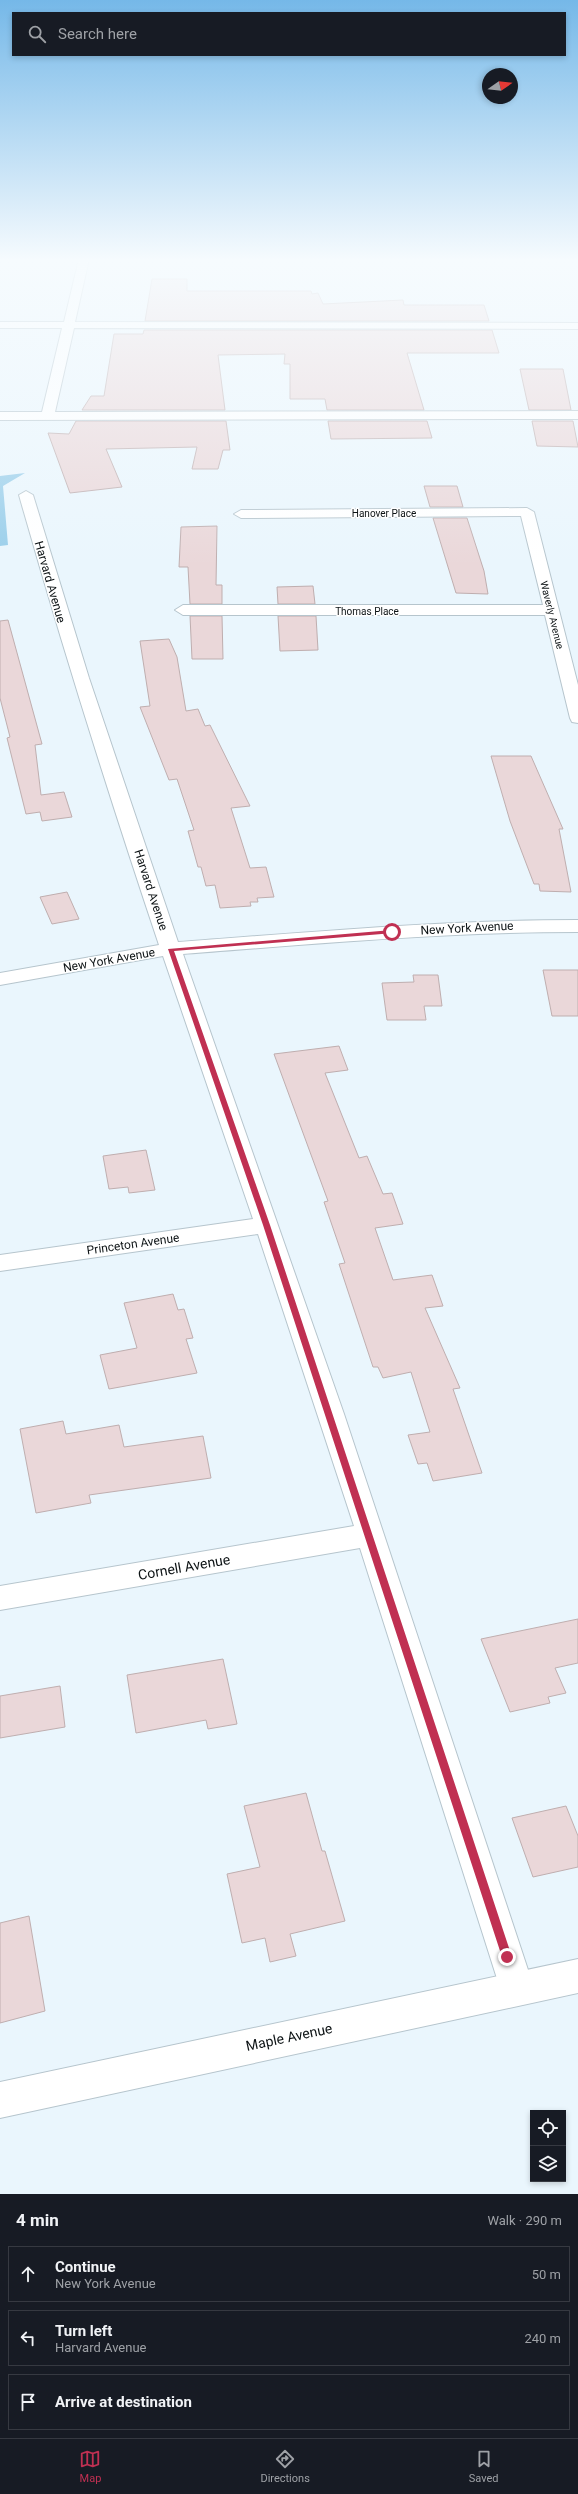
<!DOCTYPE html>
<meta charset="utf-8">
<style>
:root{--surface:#171b24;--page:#20242c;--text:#f1f3f6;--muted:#9ea1a6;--line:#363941;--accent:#c03052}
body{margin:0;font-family:Roboto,sans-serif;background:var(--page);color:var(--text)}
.controls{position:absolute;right:12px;bottom:12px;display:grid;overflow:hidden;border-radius:0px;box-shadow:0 2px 6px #0003}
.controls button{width:36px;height:36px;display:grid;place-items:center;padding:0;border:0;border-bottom:1px solid var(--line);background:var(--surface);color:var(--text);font:20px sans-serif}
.compass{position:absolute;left:482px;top:68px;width:36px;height:36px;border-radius:50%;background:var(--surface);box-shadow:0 2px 6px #0003;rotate:76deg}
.stop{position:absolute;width:12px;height:12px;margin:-9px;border:3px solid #c03052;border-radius:50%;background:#fff}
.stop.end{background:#c03052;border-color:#fff;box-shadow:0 1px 4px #0008}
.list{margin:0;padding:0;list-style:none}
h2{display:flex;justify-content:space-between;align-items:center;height:52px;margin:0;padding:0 16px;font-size:17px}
h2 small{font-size:13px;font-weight:400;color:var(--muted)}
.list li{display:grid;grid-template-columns:26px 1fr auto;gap:12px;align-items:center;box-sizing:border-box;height:56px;margin:0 8px 8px;padding:0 8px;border:1px solid var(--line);border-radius:0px}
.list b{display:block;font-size:15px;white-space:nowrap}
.list p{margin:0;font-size:13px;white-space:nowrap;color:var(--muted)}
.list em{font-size:13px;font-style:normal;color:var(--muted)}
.icon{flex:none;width:22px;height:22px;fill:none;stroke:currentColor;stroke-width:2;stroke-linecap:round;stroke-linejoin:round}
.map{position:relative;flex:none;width:578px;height:2194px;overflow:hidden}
.search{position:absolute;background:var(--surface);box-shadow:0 2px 6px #0003;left:12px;right:12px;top:12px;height:44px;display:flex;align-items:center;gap:10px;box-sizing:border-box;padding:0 14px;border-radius:0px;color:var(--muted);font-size:15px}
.sheet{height:244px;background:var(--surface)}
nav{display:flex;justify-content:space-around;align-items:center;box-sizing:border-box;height:56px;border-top:1px solid var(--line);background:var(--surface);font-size:11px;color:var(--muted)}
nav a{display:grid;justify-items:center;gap:2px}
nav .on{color:var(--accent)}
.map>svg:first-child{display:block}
.green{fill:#99ceea}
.building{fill:#ead7d9;stroke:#bfaeaf}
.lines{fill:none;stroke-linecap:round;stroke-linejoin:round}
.minor-casing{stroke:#b6c5cd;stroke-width:2}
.secondary-casing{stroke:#b6c5cd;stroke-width:2}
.minor{fill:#fff;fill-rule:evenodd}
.secondary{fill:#fff;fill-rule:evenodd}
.route{fill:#c03052}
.labels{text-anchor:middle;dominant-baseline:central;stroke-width:3;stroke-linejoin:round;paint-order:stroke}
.far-street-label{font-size:10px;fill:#0c1214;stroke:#fff}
.street-label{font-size:12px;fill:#0c1214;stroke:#fff}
.near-street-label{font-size:14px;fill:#0c1214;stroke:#fff}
</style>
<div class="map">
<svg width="578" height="2194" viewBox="0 0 578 2194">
<rect width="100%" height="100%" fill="#eaf6fd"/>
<!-- green -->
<path class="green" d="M25,473L3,486L8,545L0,546V476Z"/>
<!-- building -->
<path class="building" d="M152,279H187V291H311L312,294L318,293L323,304L403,300L404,305H484L489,321H145Z
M144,330H492L499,353H407L424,410H327L325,399H290V364H284L285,354L218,355L225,410H82L91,396H104L114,334H143Z
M520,369H563L571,410H529Z
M76,421H226L230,450H223L218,469H192L197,447L106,449L122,487L70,493L48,433L69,434Z
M328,421H427L432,438L331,439Z
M532,421H573L578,447L537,446Z
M424,486H457L463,507H430Z
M433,518H467L484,571L488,594L456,593Z
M217,526L216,585H222V604H190L188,567H179L181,527Z
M313,586L315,604H278L277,587Z
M190,616H222L223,659H192Z
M278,616H316L318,650L280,651Z
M8,620L42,744L35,745L41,795L64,792L72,817L42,821L40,812L26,814L7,738L10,737L0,698V621Z
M169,639L177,657L186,711L198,709L205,726L210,725L250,806L231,808L250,868L266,867L274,897L257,898L258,902H250L251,906L220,908L215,885L206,886L201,867H198L188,831L194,830L177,779L169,780L140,707L150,706L140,641Z
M491,756H531L563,829H559L571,892L540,891L539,884H534L510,821Z
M67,892L79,919L52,924L40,897Z
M543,970H578V1016H552Z
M413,975H438L442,1006H424L426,1020H387L382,983L414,982Z
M339,1046L348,1070L325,1073L359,1158L367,1156L383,1194L392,1193L403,1224L375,1228L393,1280L432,1275L443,1306L425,1308L460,1388L453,1389L482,1473L433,1481L427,1463L418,1464L408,1435L430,1432L411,1372L383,1378L378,1367H373L339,1264L345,1263L324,1202L328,1201L274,1054Z
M146,1150L155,1190L129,1193L128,1187L109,1189L103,1156Z
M173,1294L178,1310L184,1309L193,1338L186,1339L197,1373L109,1389L100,1355L137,1348L124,1303Z
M63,1421L66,1434L119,1425L124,1447L203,1436L211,1478L89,1495L91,1503L36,1513L20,1429Z
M578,1619V1663L555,1668L566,1693L548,1697L550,1703L510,1712L481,1639Z
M223,1659L237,1724L208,1729L206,1720L136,1733L127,1675Z
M60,1686L65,1727L0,1738V1696Z
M306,1793L322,1851H325L345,1921L290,1934L296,1956L270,1962L265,1938L242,1943L227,1874L260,1867L244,1806Z
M566,1806L578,1836V1867L533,1877L512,1818Z
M29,1916L45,2011L0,2023V1923Z"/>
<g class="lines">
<defs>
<path id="minor" d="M79,259H89L75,322L578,323V329L74,328L55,412L578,411V419L0,420V412H42L62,328H0V322H64Z
M26,491L33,495L89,678L178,942C312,932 444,920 578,920V932C446,932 314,944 183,954L344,1414L534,1988L529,2000L517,2005L505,2000L500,1988L360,1548L0,1610V1586L354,1526L258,1234L0,1271V1255L253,1219L163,956L0,985V973L159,945C109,796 62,646 19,495Z
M527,508L534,512L578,685V723L572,722L570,718L545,615H183L175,610L183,605H543L521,516L241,518L234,514L241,510Z"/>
<path id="secondary" d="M578,1959V1993L0,2118V2082Z"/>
</defs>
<!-- minor casing -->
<use href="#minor" class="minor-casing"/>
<!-- secondary casing -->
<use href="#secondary" class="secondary-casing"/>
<!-- minor -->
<use href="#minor" class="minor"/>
<!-- secondary -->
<use href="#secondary" class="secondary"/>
</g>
<!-- sky -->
<linearGradient id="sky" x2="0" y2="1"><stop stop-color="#75b8e8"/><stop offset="0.46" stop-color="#f6fbfe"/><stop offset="1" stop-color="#f6fbfe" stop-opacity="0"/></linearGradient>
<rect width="578" height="566" fill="url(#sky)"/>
<!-- route -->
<path class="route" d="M392,930L394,933L174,951L270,1225L512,1957L507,1962L502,1957L263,1225L168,949Z"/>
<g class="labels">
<!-- far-street labels -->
<g class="far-street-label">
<text x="384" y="513">Hanover Place</text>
<text x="367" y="611">Thomas Place</text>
<text transform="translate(552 615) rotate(76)">Waverly Avenue</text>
</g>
<!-- street labels -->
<g class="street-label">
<text transform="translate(50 582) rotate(74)">Harvard Avenue</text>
<text transform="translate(151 890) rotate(72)">Harvard Avenue</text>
<text transform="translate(467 928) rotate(-3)">New York Avenue</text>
<text transform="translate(109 960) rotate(-10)">New York Avenue</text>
<text transform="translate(133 1244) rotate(-8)">Princeton Avenue</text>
</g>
<!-- near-street labels -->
<g class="near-street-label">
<text transform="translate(184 1567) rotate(-10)">Cornell Avenue</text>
<text transform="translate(289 2037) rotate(-12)">Maple Avenue</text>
</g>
</g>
</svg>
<div class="controls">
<button><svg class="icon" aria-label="locate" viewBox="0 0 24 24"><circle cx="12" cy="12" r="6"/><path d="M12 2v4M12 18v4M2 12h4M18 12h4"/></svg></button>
<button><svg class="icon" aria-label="layers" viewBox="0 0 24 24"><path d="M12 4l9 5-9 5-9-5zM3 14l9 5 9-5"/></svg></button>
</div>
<svg class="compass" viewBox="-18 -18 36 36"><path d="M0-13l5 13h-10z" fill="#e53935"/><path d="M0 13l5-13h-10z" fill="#9ea1a6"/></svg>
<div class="stop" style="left:392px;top:932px"></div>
<div class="stop end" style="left:507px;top:1957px"></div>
<div class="search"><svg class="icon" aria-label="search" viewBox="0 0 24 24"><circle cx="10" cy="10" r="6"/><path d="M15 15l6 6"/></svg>Search here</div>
</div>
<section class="sheet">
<h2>4 min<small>Walk · 290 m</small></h2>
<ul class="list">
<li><svg class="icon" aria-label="ahead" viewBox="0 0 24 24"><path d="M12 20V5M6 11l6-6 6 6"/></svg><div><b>Continue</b><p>New York Avenue</p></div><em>50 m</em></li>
<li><svg class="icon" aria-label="left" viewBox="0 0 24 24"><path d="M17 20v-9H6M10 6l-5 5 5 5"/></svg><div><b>Turn left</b><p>Harvard Avenue</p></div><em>240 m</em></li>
<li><svg class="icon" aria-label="arrive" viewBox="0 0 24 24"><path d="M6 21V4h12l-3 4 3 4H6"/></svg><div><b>Arrive at destination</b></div></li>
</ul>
</section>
<nav>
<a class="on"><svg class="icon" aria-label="map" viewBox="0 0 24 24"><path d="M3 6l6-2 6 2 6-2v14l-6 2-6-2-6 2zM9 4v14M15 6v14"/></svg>Map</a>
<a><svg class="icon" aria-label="directions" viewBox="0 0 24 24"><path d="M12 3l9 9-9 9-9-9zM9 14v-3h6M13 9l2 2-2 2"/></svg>Directions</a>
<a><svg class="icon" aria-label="saved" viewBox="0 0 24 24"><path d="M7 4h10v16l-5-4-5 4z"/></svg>Saved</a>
</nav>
